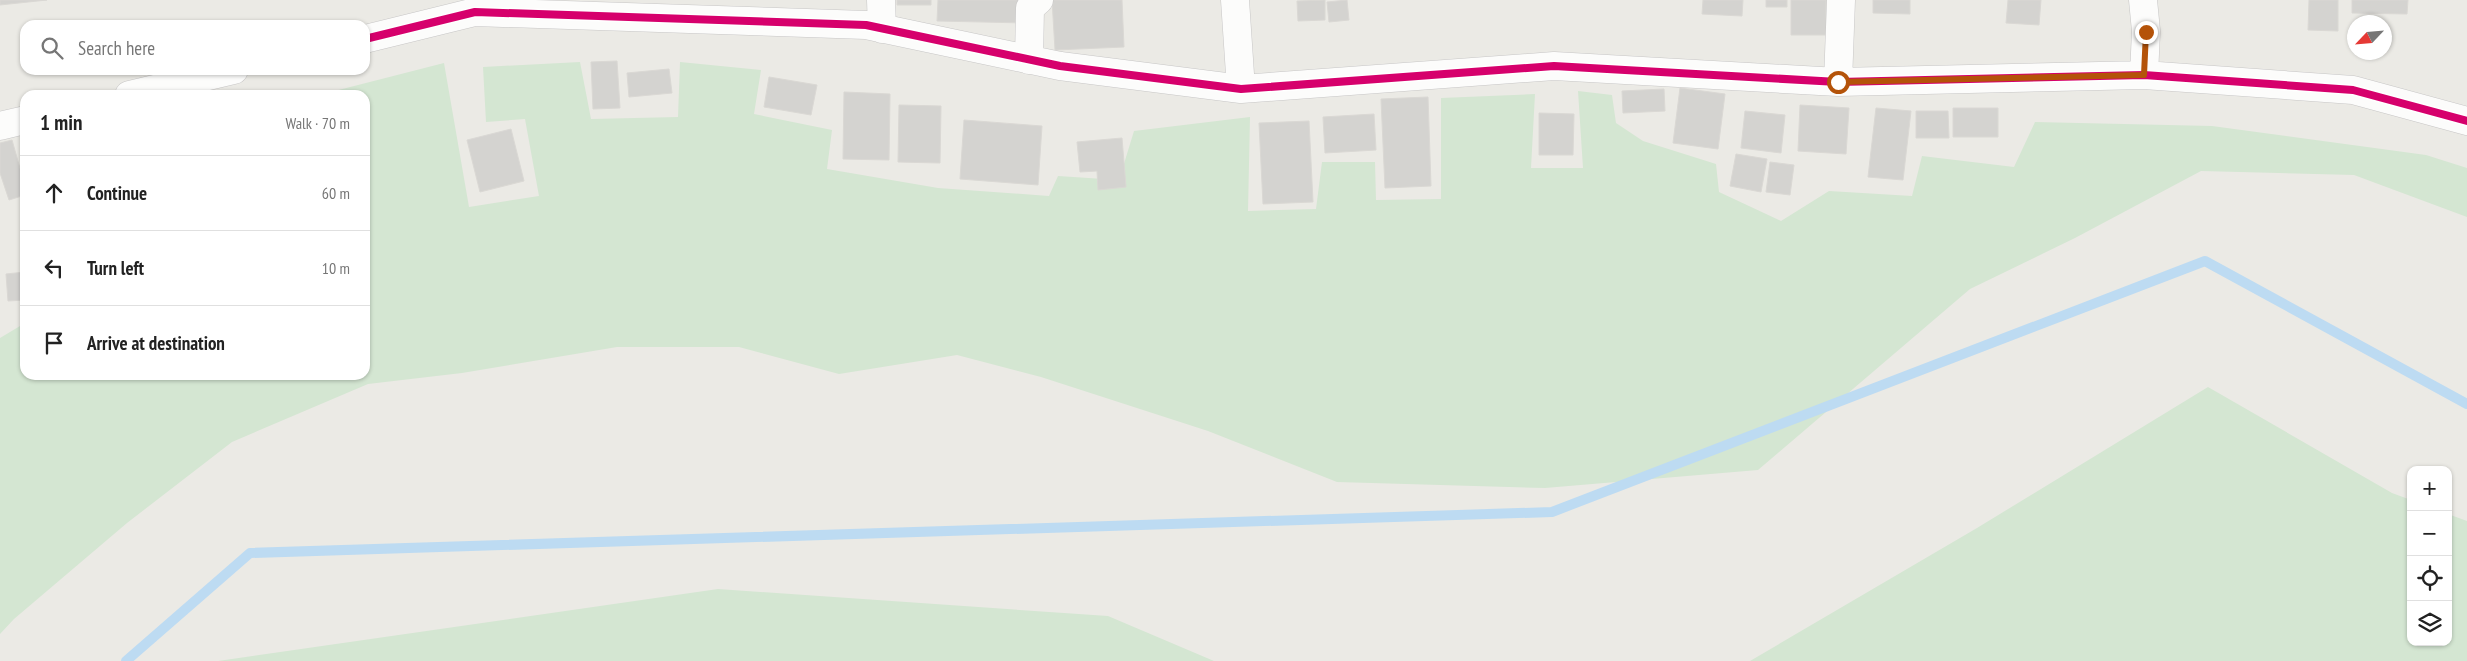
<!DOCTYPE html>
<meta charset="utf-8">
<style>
:root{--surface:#fff;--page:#f2f2f2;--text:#222;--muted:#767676;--line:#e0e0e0}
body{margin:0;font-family:"PT Sans Narrow",sans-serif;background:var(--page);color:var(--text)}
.controls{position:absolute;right:15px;bottom:15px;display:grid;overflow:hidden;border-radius:10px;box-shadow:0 1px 4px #0004}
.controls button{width:45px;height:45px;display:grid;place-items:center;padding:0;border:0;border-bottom:1px solid var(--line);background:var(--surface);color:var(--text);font:25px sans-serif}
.compass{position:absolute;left:2347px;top:15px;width:45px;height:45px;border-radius:50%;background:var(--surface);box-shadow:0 1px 4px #0004;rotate:244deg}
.stop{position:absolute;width:15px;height:15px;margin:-11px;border:4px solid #b45309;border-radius:50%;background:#fff}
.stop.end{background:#b45309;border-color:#fff;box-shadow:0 1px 5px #0008}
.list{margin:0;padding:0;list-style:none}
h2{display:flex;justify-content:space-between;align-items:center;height:65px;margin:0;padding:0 20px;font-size:21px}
h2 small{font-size:16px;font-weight:400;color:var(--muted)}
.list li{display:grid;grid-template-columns:32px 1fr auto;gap:15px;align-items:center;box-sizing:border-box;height:75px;padding:0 20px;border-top:1px solid var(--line)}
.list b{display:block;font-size:19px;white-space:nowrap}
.list em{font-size:16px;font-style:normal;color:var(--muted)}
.icon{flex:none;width:28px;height:28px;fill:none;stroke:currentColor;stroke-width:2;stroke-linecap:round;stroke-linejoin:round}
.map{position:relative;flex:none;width:2467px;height:661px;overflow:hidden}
.search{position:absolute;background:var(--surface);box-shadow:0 1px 4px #0004;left:20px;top:20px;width:350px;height:55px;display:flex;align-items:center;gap:12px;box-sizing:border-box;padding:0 18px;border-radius:15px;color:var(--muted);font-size:19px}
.panel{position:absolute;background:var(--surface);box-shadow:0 1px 4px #0004;left:20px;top:90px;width:350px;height:290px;border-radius:15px}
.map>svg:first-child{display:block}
.green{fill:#d4e6d2}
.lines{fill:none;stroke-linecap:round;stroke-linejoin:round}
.stream{stroke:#bddbf2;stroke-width:10}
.building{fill:#d4d3d0;stroke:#dad8d4}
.minor-casing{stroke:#c7c6c6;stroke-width:29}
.minor{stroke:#fcfcfb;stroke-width:28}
.cycleway-casing{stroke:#fff;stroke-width:11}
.cycleway{stroke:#d6006c;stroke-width:8}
.route{stroke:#b45309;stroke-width:6}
</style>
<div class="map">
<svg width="2467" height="661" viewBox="0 0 2467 661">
<rect width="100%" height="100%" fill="#ebeae5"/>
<!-- green -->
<path class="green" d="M580,62L591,119L678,117L680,62L761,70L754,114L832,130L827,169L938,188L1049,196L1058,176L1119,180L1134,131L1250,117L1248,211L1316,209L1322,162H1375L1376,200L1441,199V98L1535,94L1531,168H1583L1578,91L1612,95L1616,123L1643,141L1716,164L1719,192L1781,221L1829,191L1912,196L1922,156L2014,167L2035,122L2212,126L2426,155L2467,168V217L2354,175L2201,171L2075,238L1970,289L1758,470L1545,488L1337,482L1208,431L1041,377L957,355L839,374L739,347H617L462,373L368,384L232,442L127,523L14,619L0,634V338L25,323V375H365V95H319L444,63L469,207L539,196L525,119L486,122L483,67Z
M2208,387L2392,493L2411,500V642H2448V514L2467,521V661H1750L1977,528Z
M718,589L1108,616L1214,661H218Z"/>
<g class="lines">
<!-- stream -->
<path class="stream" d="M126,661L250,553L1552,512L2205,261L2467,404"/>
</g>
<!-- building -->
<path class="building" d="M0,0H47L0,5Z
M897,0H931V5H897Z
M938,0H1025V23L937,21Z
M1052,0H1122L1124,47L1055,50Z
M1325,0V20L1298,21L1297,1Z
M1347,0L1349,20L1329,22L1327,2Z
M1703,0H1743L1742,16L1702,14Z
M1766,0H1787V7H1766Z
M1791,0H1826V35H1791Z
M1873,0H1910V14L1873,13Z
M2008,0H2041L2039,25L2006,23Z
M2309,0H2338V31L2308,30Z
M2352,0H2408L2407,14L2352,13Z
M617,61L620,108L593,109L591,62Z
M669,69L672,93L629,97L627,73Z
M769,77L817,85L811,115L764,107Z
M1680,88L1725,94L1718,149L1673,143Z
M1664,89L1665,111L1623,113L1622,91Z
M844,92L890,94L889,160L843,159Z
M1428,97L1431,186L1385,188L1381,99Z
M899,105L941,106L940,163L898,162Z
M1800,105L1849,108L1846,154L1798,151Z
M1876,108L1911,111L1903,180L1868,177Z
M1953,108H1998V137H1953Z
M1745,111L1785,115L1781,153L1741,148Z
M1916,111H1948L1949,138H1916Z
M1539,113L1574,114L1573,155H1539Z
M1374,114L1376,150L1325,153L1323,117Z
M964,120L1042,126L1038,185L960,179Z
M1309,121L1313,202L1263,204L1259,123Z
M511,129L524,181L480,192L467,140Z
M1122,138L1126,187L1098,190L1097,171L1080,172L1077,142Z
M12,140L25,186V195L9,200L0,173V143Z
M1736,154L1767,159L1761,192L1730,186Z
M1770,162L1794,165L1790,195L1766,192Z
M25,272V300L8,301L6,274Z"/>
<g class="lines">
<defs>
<path id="minor" d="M881,0L882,29
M1235,0L1241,89
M2143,0L2146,31L2144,75
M365,39L475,12L866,25L1060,66L1241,89L1554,66L1838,82L2144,75L2353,90L2467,121
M1029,60L1030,8L1039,0
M1838,82L1841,0
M129,95L234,70
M0,126L25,120"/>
</defs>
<!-- minor casing -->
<use href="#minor" class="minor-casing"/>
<!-- minor -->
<use href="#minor" class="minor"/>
<defs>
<path id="cycleway" d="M365,39L475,12L866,25L1060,66L1241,89L1554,66L1838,82L2144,75L2353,90L2467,121"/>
</defs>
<!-- cycleway casing -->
<use href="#cycleway" class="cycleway-casing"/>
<!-- cycleway -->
<use href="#cycleway" class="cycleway"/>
</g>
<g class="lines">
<!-- route -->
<path class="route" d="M1838,82L2144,75L2146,32"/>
</g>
</svg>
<div class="controls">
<button>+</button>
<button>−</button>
<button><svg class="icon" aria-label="locate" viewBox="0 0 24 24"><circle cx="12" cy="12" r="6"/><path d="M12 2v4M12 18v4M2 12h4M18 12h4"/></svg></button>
<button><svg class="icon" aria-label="layers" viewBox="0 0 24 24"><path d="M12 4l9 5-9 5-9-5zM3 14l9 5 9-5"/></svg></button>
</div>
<svg class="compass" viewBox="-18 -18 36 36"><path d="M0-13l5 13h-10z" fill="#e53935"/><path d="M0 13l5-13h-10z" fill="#767676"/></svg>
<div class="stop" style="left:1838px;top:82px"></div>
<div class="stop end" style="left:2146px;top:32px"></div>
<div class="search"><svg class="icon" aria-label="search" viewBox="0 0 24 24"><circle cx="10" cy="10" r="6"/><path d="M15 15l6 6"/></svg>Search here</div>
<section class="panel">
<h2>1 min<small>Walk · 70 m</small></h2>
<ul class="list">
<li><svg class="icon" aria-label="ahead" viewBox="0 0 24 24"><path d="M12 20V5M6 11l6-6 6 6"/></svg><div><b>Continue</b></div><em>60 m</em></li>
<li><svg class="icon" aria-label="left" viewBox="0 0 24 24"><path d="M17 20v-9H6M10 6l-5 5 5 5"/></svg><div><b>Turn left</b></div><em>10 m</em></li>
<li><svg class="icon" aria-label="arrive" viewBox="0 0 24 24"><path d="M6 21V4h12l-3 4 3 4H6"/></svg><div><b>Arrive at destination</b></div></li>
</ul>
</section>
</div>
